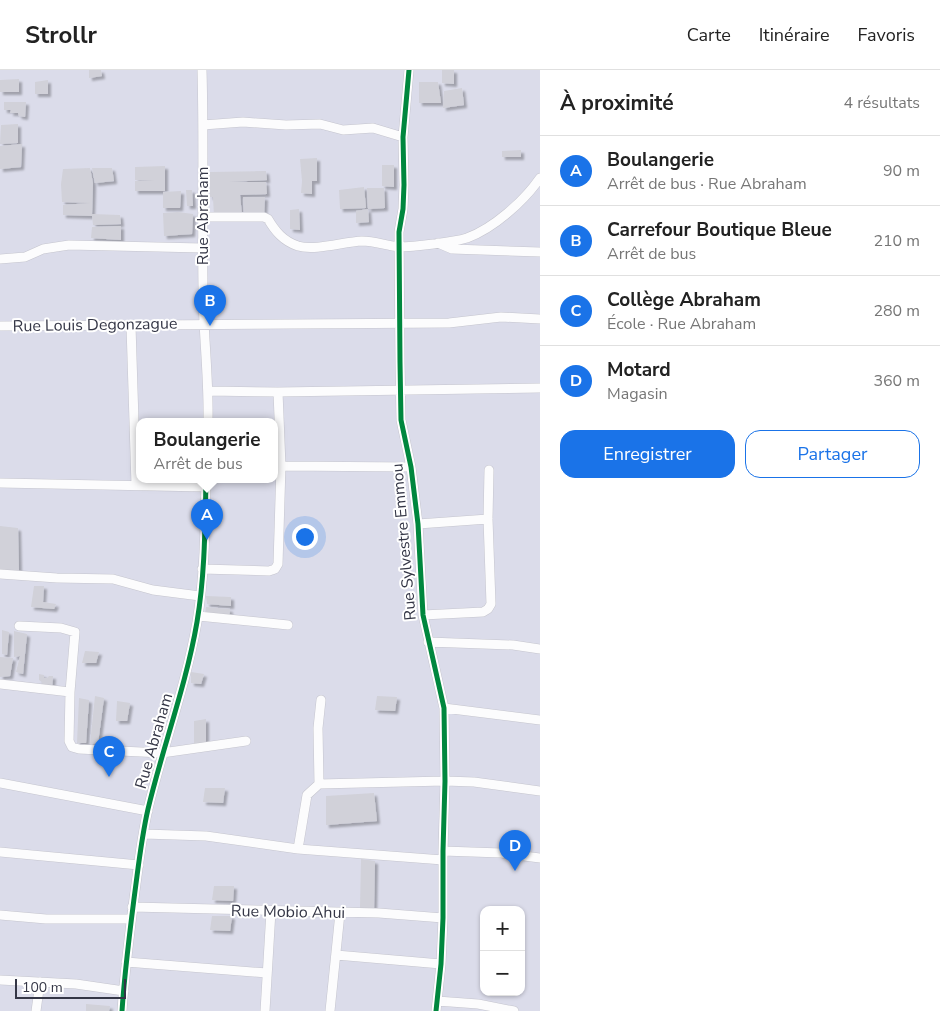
<!DOCTYPE html>
<html lang="fr">
<meta charset="utf-8">
<style>
:root{--surface:#fff;--page:#f6f6f6;--text:#222;--muted:#767676;--line:#e0e0e0;--accent:#1a73e8}
body{margin:0;font-family:"Nunito Sans",sans-serif;background:var(--page);color:var(--text)}
.controls{position:absolute;right:15px;bottom:15px;display:grid;overflow:hidden;border-radius:10px;box-shadow:0 1px 4px #0004}
.controls button{width:45px;height:45px;display:grid;place-items:center;padding:0;border:0;border-bottom:1px solid var(--line);background:var(--surface);color:var(--text);font:25px sans-serif}
.scale{position:absolute;left:15px;bottom:12px;width:111px;box-sizing:border-box;padding-left:5px;border:2px solid #343646;border-top:0;font-size:14px;line-height:18px;white-space:nowrap;color:#343646;-webkit-text-stroke:4px #fff;paint-order:stroke}
.you{position:absolute;left:304px;top:466px;width:18px;height:18px;margin:-12px;border:4px solid #fff;border-radius:50%;background:#1a73e8;box-shadow:0 0 0 8px #1a73e833}
.badge{display:grid;place-items:center;width:32px;height:32px;border-radius:50%;background:var(--accent);color:#fff;font-size:16px;font-weight:700}
.pin{position:absolute;translate:-50% -41px;filter:drop-shadow(0 1px 2px #0008)}
.pin::after{content:'';position:absolute;top:26px;width:18px;height:15px;background:inherit;clip-path:polygon(0 0,100% 0,50% 100%)}
.popup{position:absolute;left:136px;top:348px;width:142px;height:65px;box-sizing:border-box;display:grid;place-content:center;border-radius:10px;background:var(--surface);filter:drop-shadow(0 1px 4px #0005);font-size:16px;white-space:nowrap;color:var(--muted)}
.popup b{font-size:19px;color:var(--text)}
.popup::after{content:'';position:absolute;left:50%;top:100%;margin-left:-10px;border:10px solid transparent;border-top-color:var(--surface)}
.list{margin:0;padding:0;list-style:none}
h2{display:flex;justify-content:space-between;align-items:center;height:65px;margin:0;padding:0 20px;font-size:21px}
h2 small{font-size:16px;font-weight:400;color:var(--muted)}
.list li{display:grid;grid-template-columns:32px 1fr auto;gap:15px;align-items:center;box-sizing:border-box;height:70px;padding:0 20px;border-top:1px solid var(--line)}
.list b{display:block;font-size:19px;white-space:nowrap}
.list p{margin:0;font-size:16px;white-space:nowrap;color:var(--muted)}
.list em{font-size:16px;font-style:normal;color:var(--muted)}
.actions{display:flex;gap:10px;padding:15px 20px}
.actions a{flex:1;padding:11px 0;border:1px solid var(--accent);border-radius:15px;text-align:center;font-size:18px;color:var(--accent)}
.actions .main{background:var(--accent);color:#fff}
.map{position:relative;flex:none;width:540px;height:941px;overflow:hidden}
header{display:flex;align-items:center;gap:30px;box-sizing:border-box;height:70px;padding:0 25px;background:var(--surface);border-bottom:1px solid var(--line)}
header strong{font-size:24px}
nav{display:flex;gap:28px;margin-inline-start:auto;font-size:18px}
main{display:flex}
aside{flex:1;background:var(--surface)}
.map>svg:first-child{display:block}
.residential{fill:#dbdcea;fill-rule:evenodd}
.building{fill:#d1d1d9;filter:url(#shadow)}
.lines{fill:none;stroke-linecap:round;stroke-linejoin:round}
.minor-casing{stroke:#c5c5ce;stroke-width:10}
.minor{stroke:#fcfcfd;stroke-width:9}
.cycleway-casing{stroke:#fff;stroke-width:8}
.cycleway{stroke:#00873e;stroke-width:5}
.labels{text-anchor:middle;dominant-baseline:central;stroke-width:4;stroke-linejoin:round;paint-order:stroke}
.street-label{font-size:16px;fill:#343646;stroke:#fff}
</style>
<header>
<strong>Strollr</strong>
<nav><a>Carte</a><a>Itinéraire</a><a>Favoris</a></nav>
</header>
<main>
<div class="map">
<svg width="540" height="941" viewBox="0 0 540 941">
<defs>
<filter id="shadow"><feDropShadow dx="3" dy="3" stdDeviation="1" flood-color="#0004"/></filter>
</defs>
<rect width="100%" height="100%" fill="#e8e8f0"/>
<!-- residential -->
<path class="residential" d="M0,0H540V941H0ZM140,351H274V409H140ZM484,840H521V922H484Z"/>
<!-- building -->
<path class="building" d="M89,0H101L102,6L89,8Z
M442,0H454V14L442,13Z
M19,9V22H0V10Z
M48,10V24H35V12Z
M419,12H438L441,33H419Z
M462,18L464,35L443,38L444,21Z
M4,32H26L25,47L19,46L18,43H10L11,40H4Z
M18,54V73L0,74L1,55Z
M22,74L21,97L0,99V76Z
M521,80V87H502V81Z
M317,88V111H312V124L301,123L302,111L300,89Z
M382,95H394V117L382,116Z
M165,96V121H135V111L155,110H135V97Z
M90,98L93,113L92,144L120,145L121,154L93,155L92,146L63,145V135L90,133L62,132L61,114L63,99Z
M92,98H112L114,111L95,113Z
M266,101L267,110L229,112H266L267,124L240,125L242,145L214,147L213,127H210L209,102Z
M364,117L366,138L340,139L339,120Z
M367,118H384L385,138L368,139L369,152L356,153V141L368,139Z
M186,120H192L193,136H187Z
M181,121L180,138H163V122Z
M243,127H265L264,146L244,145Z
M299,139L300,160L290,159V140Z
M178,142L193,144L192,164L164,166L163,143Z
M121,156V170L91,168L92,157Z
M0,456L18,458L19,502L0,500Z
M34,516H44L43,532L56,534L54,539L31,537Z
M206,526L231,527V536L207,534Z
M206,537L230,539L229,548L205,544Z
M2,560L9,562L7,585L2,584Z
M14,561L27,564L23,604L16,602L20,586L14,587Z
M85,581L99,582L96,593H82Z
M0,587L13,588L10,606L0,607Z
M191,602L204,604L201,614L191,613Z
M39,604L44,605V608H47L49,606H53L52,618L41,616L42,612L39,610Z
M95,626L104,628L98,673L90,674Z
M377,626L397,627L395,641L375,640Z
M79,628L89,630L86,673H77Z
M117,631L130,633L127,651H116Z
M206,649V672L194,674V651Z
M205,718H225L223,733L203,732Z
M374,723L377,751L326,755V726Z
M361,789L375,791L374,840L360,838Z
M214,816H234L233,831L212,830Z
M212,846H232L230,861L210,860Z
M86,934L110,936L109,941H86Z"/>
<g class="lines">
<defs>
<path id="minor" d="M202,0C204,73 202,145 203,218C203,262 209,307 208,351
M409,0L403,67L404,115L403,139L399,162L400,292L401,350L411,397L418,454L423,545L444,638L445,711L443,781V848L441,894L436,941
M203,55L243,52L286,55L320,54L343,60L373,58L403,67
M202,147H264L268,149C275,161 283,171 298,176C315,181 343,172 362,171C375,171 387,176 399,177C413,177 454,172 467,168C494,158 524,131 540,108
M438,173L452,179L540,182
M0,189L25,187L43,179L69,175L202,178
M0,256L449,253L501,247L540,249
M131,256L136,415
M208,321L278,322L540,318
M281,396L411,397
M0,413L206,417
M418,454L488,449
M202,499L269,501L275,499L278,494L281,396L278,322
M0,504L57,508L113,509L153,520L200,526
M423,545L483,542L488,539L491,534L488,449L489,400
M198,546L288,555
M19,556L61,558L75,562L70,622L69,671L72,677L79,679L162,683L246,671
M428,572L513,575L540,579
M0,614L70,622
M444,638L540,650
M0,713L148,741
M319,714L318,658L321,630
M144,764L206,766L298,779L443,790
M298,779L307,725L319,714L445,711L474,712L540,721
M443,781L501,783L540,788
M0,782L139,795
M132,837L379,843L443,848
M0,845L46,849H131
M336,885L441,894
M126,892L267,903
M0,910L76,914L124,921
M437,931L478,934L514,941
M36,941L40,912
M122,941C125,896 131,851 137,806C140,783 143,761 148,739C163,676 186,616 197,552C205,505 205,456 206,409
M265,941L271,841
M330,941L340,843"/>
</defs>
<!-- minor casing -->
<use href="#minor" class="minor-casing"/>
<!-- minor -->
<use href="#minor" class="minor"/>
<defs>
<path id="cycleway" d="M409,0L403,67L404,115L403,139L399,162L400,292L401,350L411,397L418,454L423,545L444,638L445,711L443,781V848L441,894L436,941
M122,941C125,896 131,851 137,806C140,783 143,761 148,739C163,676 186,616 197,552C205,505 205,456 206,409"/>
</defs>
<!-- cycleway casing -->
<use href="#cycleway" class="cycleway-casing"/>
<!-- cycleway -->
<use href="#cycleway" class="cycleway"/>
</g>
<g class="labels">
<!-- street labels -->
<g class="street-label">
<text transform="translate(203 146) rotate(-90)">Rue Abraham</text>
<text transform="translate(95 255) rotate(-1)">Rue Louis Degonzague</text>
<text transform="translate(404 472) rotate(-95)">Rue Sylvestre Emmou</text>
<text transform="translate(154 671) rotate(-74)">Rue Abraham</text>
<text transform="translate(288 842) rotate(1)">Rue Mobio Ahui</text>
</g>
</g>
</svg>
<div class="controls">
<button>+</button>
<button>−</button>
</div>
<div class="scale">100 m</div>
<div class="you"></div>
<div class="pin badge" style="left:207px;top:470px">A</div>
<div class="popup"><b>Boulangerie</b>Arrêt de bus</div>
<div class="pin badge" style="left:210px;top:256px">B</div>
<div class="pin badge" style="left:109px;top:707px">C</div>
<div class="pin badge" style="left:515px;top:801px">D</div>
</div>
<aside>
<h2>À proximité<small>4 résultats</small></h2>
<ul class="list">
<li><span class="badge">A</span><div><b>Boulangerie</b><p>Arrêt de bus · Rue Abraham</p></div><em>90 m</em></li>
<li><span class="badge">B</span><div><b>Carrefour Boutique Bleue</b><p>Arrêt de bus</p></div><em>210 m</em></li>
<li><span class="badge">C</span><div><b>Collège Abraham</b><p>École · Rue Abraham</p></div><em>280 m</em></li>
<li><span class="badge">D</span><div><b>Motard</b><p>Magasin</p></div><em>360 m</em></li>
</ul>
<div class="actions"><a class="main">Enregistrer</a><a>Partager</a></div>
</aside>
</main>
